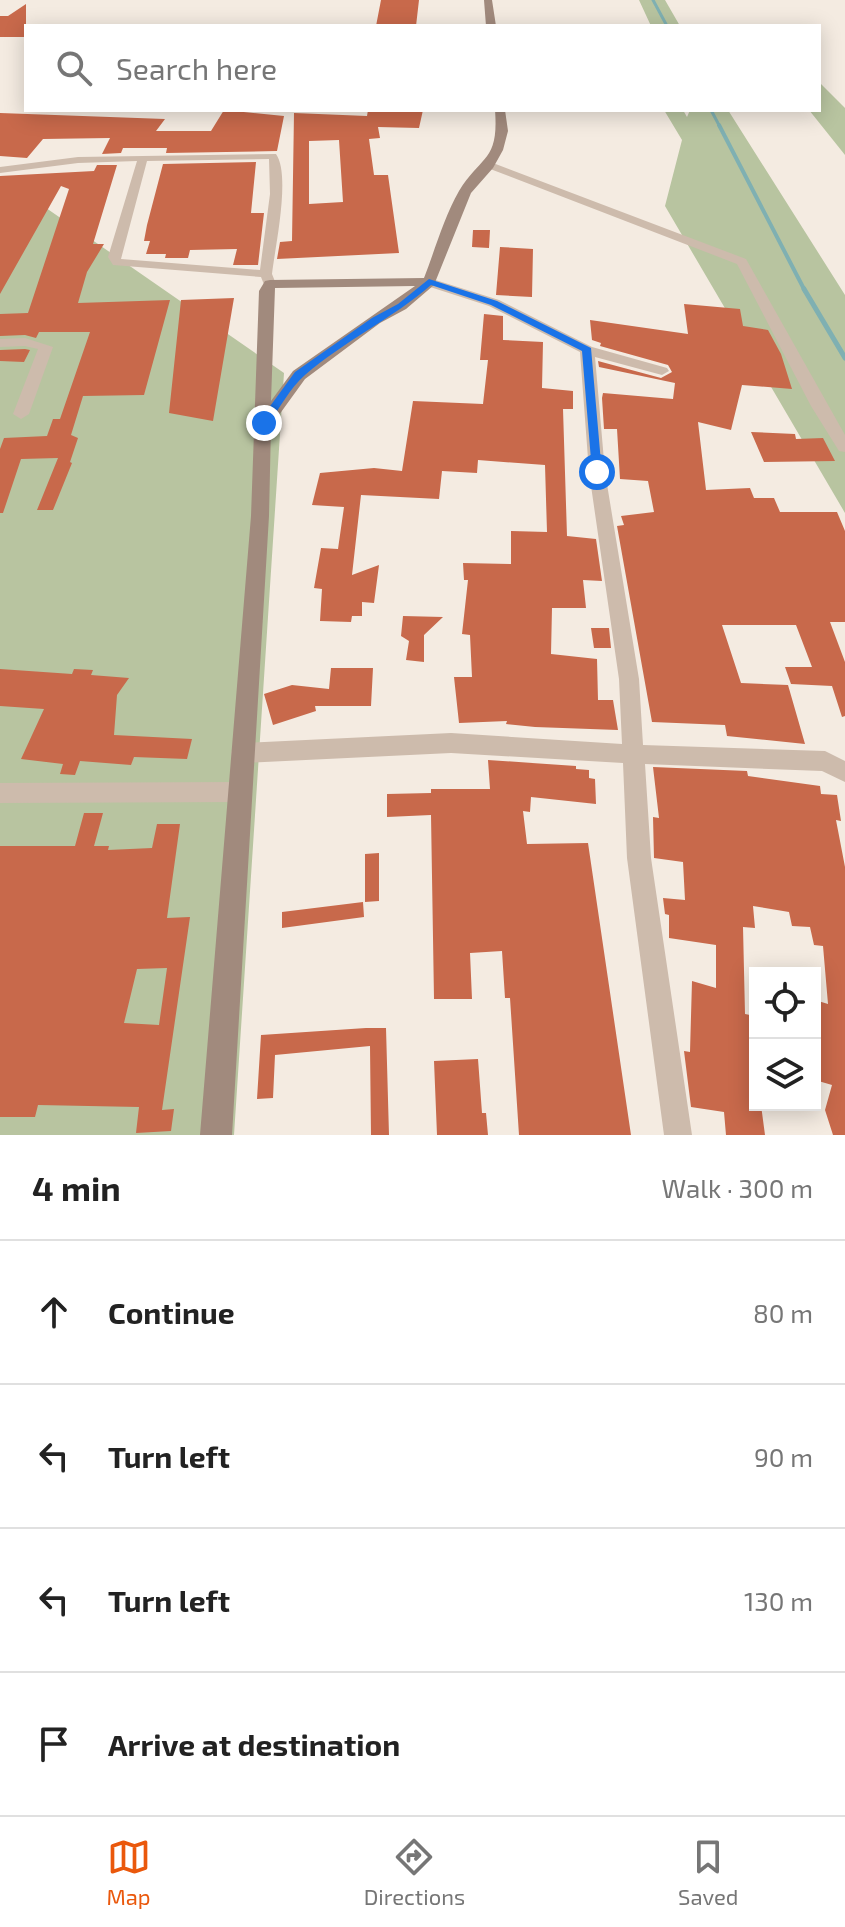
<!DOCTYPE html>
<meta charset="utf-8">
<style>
:root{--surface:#fff;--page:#f2f2f2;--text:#222;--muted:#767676;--line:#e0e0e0;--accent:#ea580c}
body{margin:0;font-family:"Exo 2",sans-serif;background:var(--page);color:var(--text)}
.controls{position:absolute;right:24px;bottom:24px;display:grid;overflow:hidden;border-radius:0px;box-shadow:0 4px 20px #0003}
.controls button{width:72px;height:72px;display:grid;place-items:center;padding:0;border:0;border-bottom:2px solid var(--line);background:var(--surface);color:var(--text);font:40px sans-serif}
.stop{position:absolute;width:24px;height:24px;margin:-18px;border:6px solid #1a73e8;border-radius:50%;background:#fff}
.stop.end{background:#1a73e8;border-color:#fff;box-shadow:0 2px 8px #0008}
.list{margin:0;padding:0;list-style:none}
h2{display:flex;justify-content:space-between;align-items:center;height:104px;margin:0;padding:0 32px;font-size:34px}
h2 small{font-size:26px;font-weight:400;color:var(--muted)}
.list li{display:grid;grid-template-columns:52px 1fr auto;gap:24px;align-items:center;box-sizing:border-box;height:144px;padding:0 32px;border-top:2px solid var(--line)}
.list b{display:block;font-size:30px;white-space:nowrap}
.list em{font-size:26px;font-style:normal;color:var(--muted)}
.icon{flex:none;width:44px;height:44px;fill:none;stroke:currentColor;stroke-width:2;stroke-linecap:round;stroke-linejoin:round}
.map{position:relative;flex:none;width:845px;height:1135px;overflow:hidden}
.search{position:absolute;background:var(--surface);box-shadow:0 4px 20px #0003;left:24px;right:24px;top:24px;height:88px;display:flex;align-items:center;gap:20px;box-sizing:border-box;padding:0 28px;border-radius:0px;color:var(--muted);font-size:30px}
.sheet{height:680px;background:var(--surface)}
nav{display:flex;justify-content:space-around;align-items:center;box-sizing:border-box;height:112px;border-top:2px solid var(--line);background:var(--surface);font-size:22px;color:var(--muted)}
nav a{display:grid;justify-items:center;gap:4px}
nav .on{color:var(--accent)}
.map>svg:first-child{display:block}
.green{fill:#b8c4a0}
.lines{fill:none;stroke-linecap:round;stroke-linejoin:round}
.stream-far2{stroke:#7fb0b2;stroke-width:3}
.stream-far1{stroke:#7fb0b2;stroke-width:4}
.stream{stroke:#7fb0b2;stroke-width:5}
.building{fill:#c8694b;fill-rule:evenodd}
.street{fill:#cdbbac;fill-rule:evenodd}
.secondary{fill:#a18a7d;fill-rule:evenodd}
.route{fill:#1a73e8}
</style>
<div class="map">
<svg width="845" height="1135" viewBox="0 0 845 1135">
<rect width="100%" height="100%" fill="#f4ebe1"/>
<!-- green -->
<path class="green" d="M639,0H665L680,26H651Z
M819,82L845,108V155L809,110H819Z
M664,110H683L687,117L690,110H728L845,295V513L665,206L682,140Z
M0,176L284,373L234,1135H0Z"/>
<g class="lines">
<!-- stream-far2 -->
<path class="stream-far2" d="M653,0L667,26
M711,110L720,127"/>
<!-- stream-far1 -->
<path class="stream-far1" d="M719,125L805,291"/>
<!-- stream -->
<path class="stream" d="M804,289L845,358"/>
</g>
<!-- building -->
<path class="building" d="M381,0H419L416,26H376Z
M26,4V37H0V16H8Z
M224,110L284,116L277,151L166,153L167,148H123L121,153L102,154L110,138L43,139L27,158L0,156V113L165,119L156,131H211Z
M368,110H423L419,128L378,127L380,138L369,139L374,175H388L399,253L277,259L280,242L292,241L294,113L367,116ZM339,140L343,202L309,204V141Z
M256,162L251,213H264L258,265H233L237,249L190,250L188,258H165L166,254H146L150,241H144L147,225L163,164Z
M97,165H117L93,244H104L87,272L78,303L170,300L144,395L83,396L71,435L78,438L70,462L72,463L53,510H37L58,458L21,459L3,513H0V449L4,438L47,436L53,419H60L90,332H39L36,338L25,335L0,336V314L28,313L69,189L61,186L0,294V176L94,171Z
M473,230H490L489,248L472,247Z
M500,247L533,249L532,297L496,295Z
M234,298L213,421L169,413L181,300Z
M684,304L740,309L743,326L768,330L781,354L792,389L742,385L731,430L698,422L706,490L750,488L754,498H774L780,512H837L845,531V622H830L845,662V716L842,717L832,686L791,684L785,667H812L796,625H722L741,683L788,685L805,744L727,736L725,725L652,722L617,526L624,525L621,516L654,512L648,481L620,479L617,429H604L602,398L603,393L673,399L675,383L599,367L598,361L661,378L672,372L668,365L600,346L601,343L592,340L590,320L688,334Z
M484,314L503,316V340L543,342L542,388L573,391V409H563L567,536L596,539L602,581L583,580L586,608H552L551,654L597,659L598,700H613L618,730L535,727L506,724L507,721L459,723L454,677H472L470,635L462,634L468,580H464L463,563L511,564V531L547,532L545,465L478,460L477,473L442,471L439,499L361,495L352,575L379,565L374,603L362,602V616H352L351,622L320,621L322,589L314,588L321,548L338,549L344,507L312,505L320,473L374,468L402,471L413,401L483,404L488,360H480Z
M0,350L25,349L30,350L24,362L0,361Z
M751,432L795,434L796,439L823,438L835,461L764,462Z
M403,616L443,617L424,635V662L406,660L409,641L401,636Z
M591,628H609L611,648H594Z
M331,668H373L371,706H315L316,711L273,725L264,694L292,685L329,689Z
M0,669L72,674L74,669L93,670L91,675L129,678L117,695L114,735L192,739L187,759L134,757L131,765L80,761L75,775L60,774L63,764L21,759L44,709L0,706Z
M488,760L576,766V769L589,770V778L595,779L596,804L531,797L530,812L523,811L527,844L588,843L631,1135H519L510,998H505L502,951L470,953L472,999H434L431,815L387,817V794L431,793V789H490Z
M653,767L747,771L748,776L820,786L821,794L837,795L841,821L836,820L845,867V1135H833L825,1110L832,1085L815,1080V1000L828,1004L823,946L814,945L810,927L792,926L789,912L753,906L755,928L743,927L745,1014L755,1016V1105H761L765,1135H726L724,1112L691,1107L684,1051L690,1052L692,981L716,988V945L669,938V915L665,914L663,898L685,900L683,862L654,858L653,817L659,818Z
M84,813H103L94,846H109L108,850L152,848L157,824H180L167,918L190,917L162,1110L174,1109L171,1131L136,1133L139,1107L38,1105L35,1117H0V846H75ZM167,968L159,1025L124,1023L137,969Z
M379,853V901L365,902V854Z
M363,902L364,917L282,928V912Z
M366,1028H386L389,1135H371L370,1046L275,1055L273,1098L257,1099L261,1035Z
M478,1059L482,1113H486L488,1135H437L434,1061Z"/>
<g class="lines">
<!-- street -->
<path class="street" d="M276,154C291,175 275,247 272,274L276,284L270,288L265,287L261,277L113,265L108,257L137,161L78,163L0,173V167L78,157ZM269,159L270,194L260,270L121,259L147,161Z
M485,163H493L746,259L845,435V452L839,451L811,406L737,264L485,167Z
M429,278L499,300L592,347L667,368L669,371L662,375L595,357L605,472L639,679L643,745L825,751L845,761V782L822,771L645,764L651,858L692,1135H664L627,858L623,763L451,753L242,763L234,760L231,753L234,746L242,743L451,733L622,744L619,679L589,472L580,352L489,306L424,285L423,282Z
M25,338L53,347L29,414L21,419L13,414L38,349L25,346L0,347V339Z
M241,782L249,785L252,792L249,799L241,802L0,803V783Z"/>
<!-- secondary -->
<path class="secondary" d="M484,0H492L496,26H486Z
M495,110H505L508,131L503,150L493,168L471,193L434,285L406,309L380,323L305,379L271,426L269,516L232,1135H200L251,516L259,291L265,281L270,280L424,278C435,250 444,217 459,191C481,155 499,162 495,110ZM415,286L293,371L271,401L275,288Z"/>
</g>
<!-- route -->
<path class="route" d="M429,279L497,301L591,348L602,474L592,472L582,351L491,305L431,285C392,319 344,341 305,375C290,388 279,409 268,425H260V420L295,372L372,318L398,304Z"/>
</svg>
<div class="controls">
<button><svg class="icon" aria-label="locate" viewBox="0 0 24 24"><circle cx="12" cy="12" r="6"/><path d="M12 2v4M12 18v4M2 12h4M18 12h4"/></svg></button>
<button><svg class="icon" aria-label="layers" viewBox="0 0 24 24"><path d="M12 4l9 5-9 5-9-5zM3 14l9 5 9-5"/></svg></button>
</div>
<div class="stop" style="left:597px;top:472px"></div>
<div class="stop end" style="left:264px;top:423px"></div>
<div class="search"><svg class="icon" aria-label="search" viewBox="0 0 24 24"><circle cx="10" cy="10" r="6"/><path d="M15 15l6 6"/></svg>Search here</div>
</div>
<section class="sheet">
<h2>4 min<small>Walk · 300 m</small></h2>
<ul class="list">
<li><svg class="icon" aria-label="ahead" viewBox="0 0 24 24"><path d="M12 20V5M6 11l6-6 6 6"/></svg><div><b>Continue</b></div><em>80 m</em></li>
<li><svg class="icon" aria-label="left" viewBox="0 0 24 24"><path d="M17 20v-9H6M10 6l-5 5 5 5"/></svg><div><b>Turn left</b></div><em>90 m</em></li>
<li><svg class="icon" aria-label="left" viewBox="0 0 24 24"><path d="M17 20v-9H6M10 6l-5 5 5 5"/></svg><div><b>Turn left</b></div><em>130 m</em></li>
<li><svg class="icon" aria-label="arrive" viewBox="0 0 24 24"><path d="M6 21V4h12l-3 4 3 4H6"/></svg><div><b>Arrive at destination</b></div></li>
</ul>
</section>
<nav>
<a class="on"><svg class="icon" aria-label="map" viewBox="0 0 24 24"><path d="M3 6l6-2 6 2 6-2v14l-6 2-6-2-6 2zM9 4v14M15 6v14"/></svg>Map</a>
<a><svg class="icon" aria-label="directions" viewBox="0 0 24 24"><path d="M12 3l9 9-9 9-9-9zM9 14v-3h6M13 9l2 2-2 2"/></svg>Directions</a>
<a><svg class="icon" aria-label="saved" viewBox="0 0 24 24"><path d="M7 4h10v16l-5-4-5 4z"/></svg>Saved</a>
</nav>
